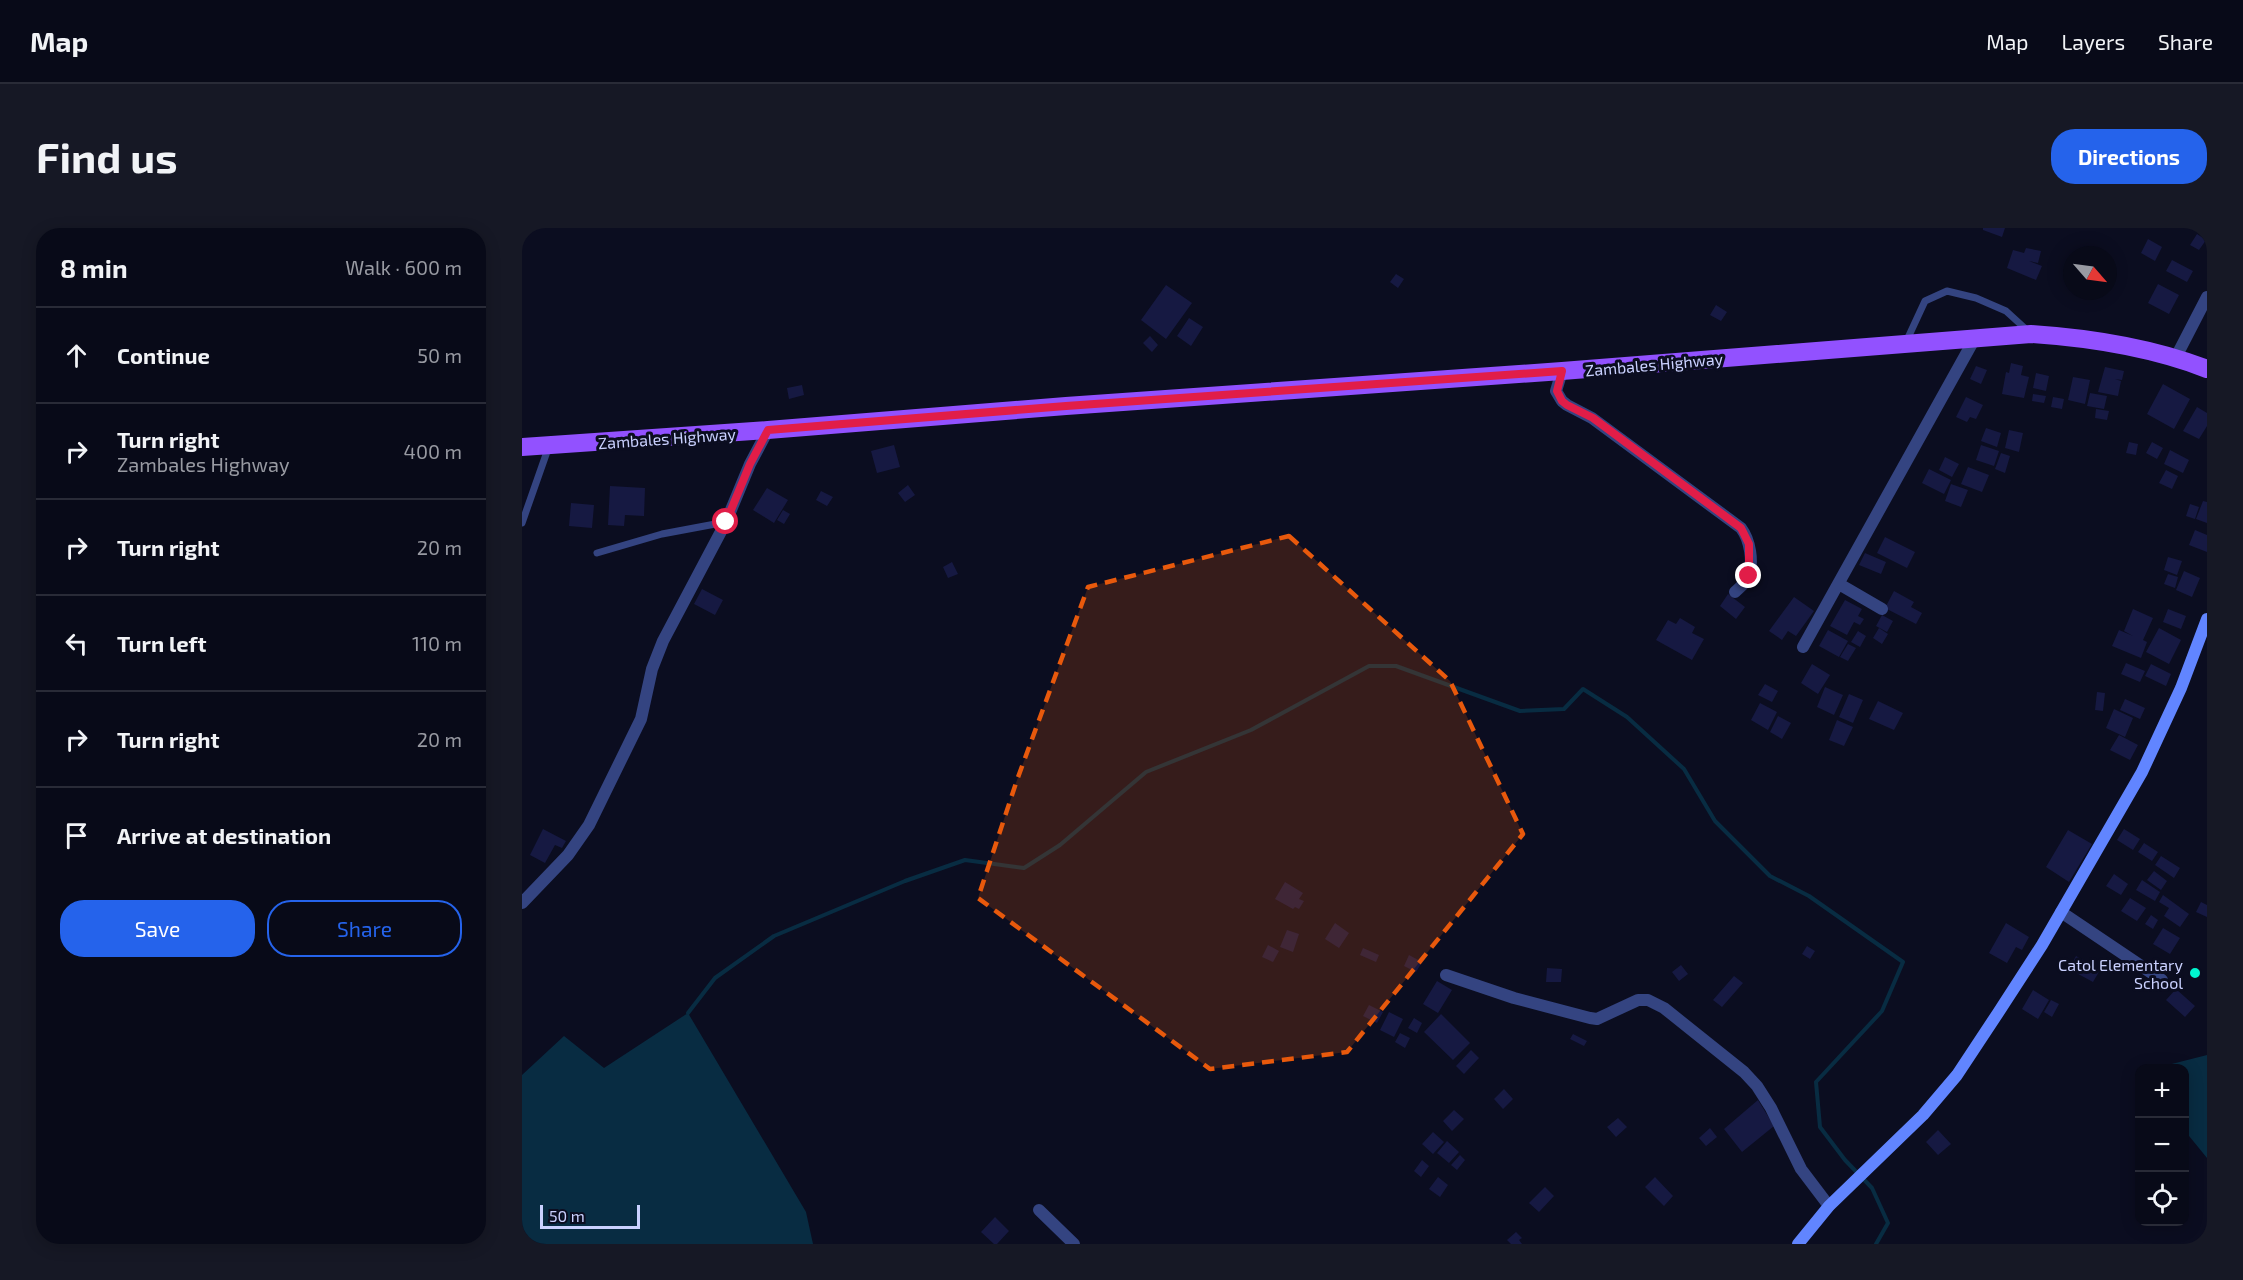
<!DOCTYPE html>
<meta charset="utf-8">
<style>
:root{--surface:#080a18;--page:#161825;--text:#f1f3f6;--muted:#989aa2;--line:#292b37;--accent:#2563eb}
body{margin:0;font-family:"Exo 2",sans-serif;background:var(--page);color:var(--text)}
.controls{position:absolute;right:18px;bottom:18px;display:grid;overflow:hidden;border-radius:12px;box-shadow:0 3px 15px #0003}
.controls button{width:54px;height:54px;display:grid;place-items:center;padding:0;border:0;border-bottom:2px solid var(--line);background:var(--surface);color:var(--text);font:30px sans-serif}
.compass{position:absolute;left:1541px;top:18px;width:54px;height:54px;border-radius:50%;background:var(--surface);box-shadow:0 3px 15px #0003;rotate:118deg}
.scale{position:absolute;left:18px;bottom:15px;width:100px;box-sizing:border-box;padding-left:6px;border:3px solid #cad1ff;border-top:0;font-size:16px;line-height:21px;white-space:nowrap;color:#cad1ff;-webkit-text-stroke:4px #0b0d20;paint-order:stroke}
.stop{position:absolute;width:18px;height:18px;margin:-14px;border:4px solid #e11d48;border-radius:50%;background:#fff}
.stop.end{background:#e11d48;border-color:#fff;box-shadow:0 2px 6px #0008}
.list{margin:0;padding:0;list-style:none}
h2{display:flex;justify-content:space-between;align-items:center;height:78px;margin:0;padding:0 24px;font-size:26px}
h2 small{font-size:20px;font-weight:400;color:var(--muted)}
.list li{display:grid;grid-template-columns:39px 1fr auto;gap:18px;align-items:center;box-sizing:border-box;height:96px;padding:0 24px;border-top:2px solid var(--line)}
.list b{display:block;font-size:22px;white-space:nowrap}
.list p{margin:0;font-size:20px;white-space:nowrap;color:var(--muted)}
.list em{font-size:20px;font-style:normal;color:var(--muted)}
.actions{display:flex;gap:12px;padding:18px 24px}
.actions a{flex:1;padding:14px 0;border:2px solid var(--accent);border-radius:24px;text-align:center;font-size:21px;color:var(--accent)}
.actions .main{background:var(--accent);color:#fff}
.icon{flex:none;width:33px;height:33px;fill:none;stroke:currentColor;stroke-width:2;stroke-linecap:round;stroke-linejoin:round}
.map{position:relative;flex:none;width:1685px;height:1016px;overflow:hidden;border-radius:24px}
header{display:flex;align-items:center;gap:36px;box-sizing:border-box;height:84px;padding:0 30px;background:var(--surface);border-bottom:2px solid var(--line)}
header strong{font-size:28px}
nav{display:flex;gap:33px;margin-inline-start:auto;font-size:21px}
.intro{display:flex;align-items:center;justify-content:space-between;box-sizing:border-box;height:144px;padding:0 36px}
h1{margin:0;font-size:42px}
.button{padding:15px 27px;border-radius:24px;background:var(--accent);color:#fff;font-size:21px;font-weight:700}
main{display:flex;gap:36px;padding:0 36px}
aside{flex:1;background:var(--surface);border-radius:24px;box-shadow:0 3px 15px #0003}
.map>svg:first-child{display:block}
.water{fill:#082c42}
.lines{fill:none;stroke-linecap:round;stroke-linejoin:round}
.stream{stroke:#082c42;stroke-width:4}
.building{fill:#161942}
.lane{stroke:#344481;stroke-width:7}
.street{stroke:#344481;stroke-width:12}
.secondary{stroke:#6185ff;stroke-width:12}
.primary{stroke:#9251ff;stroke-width:18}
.route{stroke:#e11d48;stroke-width:8}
.marked{fill:#e8590c;fill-opacity:0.2;stroke:#e8590c;stroke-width:4.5;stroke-dasharray:12 8;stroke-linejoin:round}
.poi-dot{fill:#00f5cf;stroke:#0b0d20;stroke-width:2}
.labels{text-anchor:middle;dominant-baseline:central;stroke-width:6;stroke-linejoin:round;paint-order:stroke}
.street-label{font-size:16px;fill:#cad1ff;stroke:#0b0d20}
.poi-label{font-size:16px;fill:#cad1ff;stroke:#0b0d20;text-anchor:end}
</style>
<header>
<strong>Map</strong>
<nav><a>Map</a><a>Layers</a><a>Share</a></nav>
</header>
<div class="intro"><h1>Find us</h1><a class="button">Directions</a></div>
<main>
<aside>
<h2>8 min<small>Walk · 600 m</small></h2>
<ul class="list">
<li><svg class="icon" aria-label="ahead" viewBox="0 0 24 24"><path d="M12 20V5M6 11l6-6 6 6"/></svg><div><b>Continue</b></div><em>50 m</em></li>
<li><svg class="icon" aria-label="right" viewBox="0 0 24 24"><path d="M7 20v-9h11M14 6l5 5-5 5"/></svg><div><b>Turn right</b><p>Zambales Highway</p></div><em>400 m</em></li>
<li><svg class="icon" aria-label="right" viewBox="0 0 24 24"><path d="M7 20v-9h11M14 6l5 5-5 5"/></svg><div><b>Turn right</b></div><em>20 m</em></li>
<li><svg class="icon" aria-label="left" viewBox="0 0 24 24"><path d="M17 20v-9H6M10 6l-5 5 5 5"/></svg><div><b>Turn left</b></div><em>110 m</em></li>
<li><svg class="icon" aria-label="right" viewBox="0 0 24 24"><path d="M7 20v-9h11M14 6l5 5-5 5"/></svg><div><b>Turn right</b></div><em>20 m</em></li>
<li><svg class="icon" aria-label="arrive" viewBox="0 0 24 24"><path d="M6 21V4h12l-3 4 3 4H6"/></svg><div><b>Arrive at destination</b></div></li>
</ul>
<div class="actions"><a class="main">Save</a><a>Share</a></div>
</aside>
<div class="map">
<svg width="1685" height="1016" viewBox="0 0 1685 1016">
<rect width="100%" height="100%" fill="#0b0d20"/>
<!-- water -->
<path class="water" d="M166,785L284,984L291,1016H0V847L42,808L82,840Z
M1685,827V930L1663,903L1662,840H1634Z"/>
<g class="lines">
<!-- stream -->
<path class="stream" d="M166,785L193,750L252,708L383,653L443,632L502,640L538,617L624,544L729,502L847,438H874L998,483L1042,481L1061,461L1105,489L1162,541L1193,593L1248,648L1287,668L1381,734L1360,783L1294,854L1298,899L1323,932L1350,960L1366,995L1354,1016"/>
</g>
<!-- building -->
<path class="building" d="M1461,0H1483L1480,9L1461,2Z
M1675,6L1684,12L1677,22L1668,17Z
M1626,11L1640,19L1633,33L1619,25Z
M1504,20L1519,23L1516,35L1507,33L1520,38L1514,52L1485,40L1491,22L1502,25Z
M1650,32L1671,43L1665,54L1644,43Z
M874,46L882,51L876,60L868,54Z
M1636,56L1657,67L1647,86L1626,75Z
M644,57L670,75L644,111L619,92Z
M1194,77L1205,84L1199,93L1188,87Z
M667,90L681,99L669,118L655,108Z
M628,108L636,117L630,124L621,115Z
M1489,135L1501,138L1499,147L1507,149L1502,170L1480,166L1484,144L1487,145Z
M1454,138L1465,142L1459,156L1448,151Z
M1583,139L1602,143L1600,152L1593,151L1599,153L1596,168L1576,164Z
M1514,145L1527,148L1524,163L1511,160Z
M1551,149L1568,152L1563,176L1546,172Z
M1641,156L1668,171L1652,201L1625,186Z
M280,157L282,167L267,171L265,160Z
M1568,165L1585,168L1582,181L1565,178Z
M1511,166L1524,168L1522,175L1510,173Z
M1444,169L1461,177L1454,191L1448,189L1445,194L1434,189Z
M1531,169L1542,171L1540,181L1529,179Z
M1675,179L1685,185V198L1677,211L1661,203Z
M1574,181L1587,183L1585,192L1573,190Z
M1464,200L1479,205L1475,219L1459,213Z
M1487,202L1501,205L1497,224L1483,220Z
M1607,214L1616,216L1614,227L1604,225Z
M1630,214L1641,220L1635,231L1624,225Z
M372,217L378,239L355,245L349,223Z
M1459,217L1477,223L1472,238L1454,232Z
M1648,222L1667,232L1661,245L1642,236Z
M1479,225L1488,228L1483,245L1473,241Z
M1423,229L1437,236L1430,249L1417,242Z
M1446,239L1467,247L1460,264L1439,256Z
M1407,241L1429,252L1422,266L1400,255Z
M1644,242L1656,248L1650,261L1637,255Z
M1429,256L1446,262L1439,279L1423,273Z
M386,257L393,267L383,274L376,265Z
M88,258L123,260L122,288L103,287L102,298L86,297Z
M245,260L266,272L252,295L231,282Z
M299,263L311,269L305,278L294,272Z
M1681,273L1685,274V295L1674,291Z
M49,275L72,277L70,300L47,298Z
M1668,276L1677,279L1673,291L1664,288Z
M261,282L268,286L262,296L255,292Z
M1673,302L1685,307V324L1667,317Z
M1363,309L1393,324L1385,340L1355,325Z
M1343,325L1364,334L1359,346L1337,337Z
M1646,329L1660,333L1655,347L1642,342Z
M430,334L436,346L426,350L421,339Z
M1662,343L1678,350L1670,369L1654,362Z
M1646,346L1656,349L1653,360L1642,356Z
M180,361L201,372L193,387L172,376Z
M1372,363L1392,374L1389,379L1400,385L1394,396L1363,380Z
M1206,366L1223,379L1214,391L1198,378Z
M1272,369L1292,383L1274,408L1266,403L1260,412L1247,403Z
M1323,372L1340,381L1336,388L1342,391L1338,397L1332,394L1325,407L1308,398Z
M1611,381L1631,390L1621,412L1625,414L1619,430L1590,418L1597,402L1611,408L1602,403Z
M1646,381L1664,388L1659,401L1641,394Z
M1360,387L1371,393L1365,404L1354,398Z
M1158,390L1173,399L1170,405L1182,411L1170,432L1134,412L1146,392L1154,396Z
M1357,400L1366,406L1360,416L1351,410Z
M1637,400L1659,412L1647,436L1624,424Z
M1306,402L1326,413L1317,429L1297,418Z
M1336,403L1344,408L1338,419L1329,414Z
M1326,416L1334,420L1326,433L1318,429Z
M1604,435L1623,443L1618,454L1599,446Z
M1290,436L1308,447L1296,466L1279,455Z
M1629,436L1649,446L1644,458L1623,448Z
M1243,456L1256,463L1250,474L1236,467Z
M1303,459L1321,467L1312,487L1295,479Z
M1575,464L1583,465L1581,483L1573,482Z
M1327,466L1341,472L1331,495L1317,489Z
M1603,471L1623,480L1618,491L1598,482Z
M1356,473L1381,485L1372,502L1347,491Z
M1238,475L1255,484L1246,502L1229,492Z
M1592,481L1611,490L1603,509L1584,500Z
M1256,488L1269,495L1260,511L1248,504Z
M1315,492L1331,499L1322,518L1307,512Z
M1597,507L1616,517L1608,532L1588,522Z
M21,601L44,613L40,620L33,617L23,635L8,627Z
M1602,601L1618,611L1611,622L1595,612Z
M1546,602L1570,616L1547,654L1524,639Z
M1622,615L1636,624L1630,633L1616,624Z
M1639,628L1658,640L1652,650L1633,637Z
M1632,643L1645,653L1639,662L1625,652Z
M1592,646L1606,656L1599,667L1584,658Z
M1620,652L1638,664L1633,673L1614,662Z
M763,654L781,665L777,671L782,673L777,681L773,679L771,681L753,671Z
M1641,667L1667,686L1658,699L1642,688L1647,680L1637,674Z
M1608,670L1624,680L1615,693L1599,683Z
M1679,674L1685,677V689L1674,684Z
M1629,687L1636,692L1631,701L1623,696Z
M813,695L827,705L817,720L803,711Z
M1484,695L1507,709L1500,722L1494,719L1485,735L1467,725Z
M1641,700L1658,710L1648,726L1631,716Z
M765,702L777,706L771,724L758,719Z
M746,717L757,723L751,734L740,729Z
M1285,718L1293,723L1288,731L1280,726Z
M841,720L857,727L854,734L838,727Z
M887,727L900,734L894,744L882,738Z
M1554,728L1578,742L1571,754L1547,741Z
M1159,737L1166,746L1157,753L1150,744Z
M1025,740L1040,741L1039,754H1024Z
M1212,748L1221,755L1200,779L1191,772Z
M915,753L930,762L916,785L901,776Z
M1654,761L1673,778L1663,789L1644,772Z
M1511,762L1527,772L1516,791L1500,781Z
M1529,772L1537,776L1530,789L1522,784Z
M847,777L861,784L855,795L841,788Z
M867,784L881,791L872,809L858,802Z
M919,786L948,815L931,832L902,804Z
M892,790L900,795L895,805L886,800Z
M878,805L888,810L883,820L873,814Z
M1051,806L1065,813L1062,818L1048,811Z
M949,822L957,830L942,846L934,838Z
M982,861L991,871L981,881L972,871Z
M1236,872L1252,898L1220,924L1202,901Z
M932,882L942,891L930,903L921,893Z
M1096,890L1105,899L1094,909L1085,899Z
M1188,900L1195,909L1184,918L1177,910Z
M1416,902L1429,916L1416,927L1404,914Z
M911,904L922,914L911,926L900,916Z
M925,913L937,924L927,935L915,925Z
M938,927L943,932L935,942L929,937Z
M900,932L907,938L899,949L892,943Z
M916,949L926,957L918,969L907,961Z
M1133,949L1151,968L1142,978L1123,959Z
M1023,959L1032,968L1017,984L1007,975Z
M473,989L487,1003L475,1016H472L459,1004Z
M994,1004L1000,1010L997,1012L1000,1016H989L985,1012Z"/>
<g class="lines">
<!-- lane -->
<path class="lane" d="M1384,114L1403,73L1425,63L1454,70L1484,83L1507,104
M0,295L27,218
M75,325L140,306L204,294"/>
<!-- street -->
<path class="street" d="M1654,129L1685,69
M1040,143L1034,163L1040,173L1045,177L1070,190L1219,300C1228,312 1232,334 1226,349C1224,355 1218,359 1213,364
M1317,356L1360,381
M1281,419L1453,110
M0,675L46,627L67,597L119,491L130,441L141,413L204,294L228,236L246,202
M1539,684L1640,752
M924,747L992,770L1068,790L1075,791L1116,772H1126L1142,780L1222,844L1235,858L1249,880L1279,941L1307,978
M517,982L552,1016"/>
<!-- secondary -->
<path class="secondary" d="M1276,1016L1307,978L1401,887L1435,847L1476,785L1520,717L1620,544L1659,460L1685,391"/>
<!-- primary -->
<path class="primary" d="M0,219L246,202L544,178L1040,143L1509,106C1569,110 1628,119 1685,141"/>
</g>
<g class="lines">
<!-- route -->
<path class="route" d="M204,294L228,236L246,202L544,178L1040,143L1035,163L1040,173L1045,177L1071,190L1219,300L1227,316V348"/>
</g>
<!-- marked area -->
<path class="marked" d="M767,308L928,453L1001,606L825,824L688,841L456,670L495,552L566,359Z"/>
<!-- markers -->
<circle class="poi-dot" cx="1673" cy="745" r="6"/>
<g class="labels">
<!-- street labels -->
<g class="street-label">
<text transform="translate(1132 136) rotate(-5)">Zambales Highway</text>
<text transform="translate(145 210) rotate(-4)">Zambales Highway</text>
</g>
<!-- poi labels -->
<g class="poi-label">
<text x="1661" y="736">Catol Elementary<tspan x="1661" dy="18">School</tspan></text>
</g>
</g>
</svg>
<div class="controls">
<button>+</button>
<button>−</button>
<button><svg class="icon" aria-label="locate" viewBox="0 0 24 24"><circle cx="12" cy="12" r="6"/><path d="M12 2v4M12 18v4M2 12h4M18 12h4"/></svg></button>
</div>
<svg class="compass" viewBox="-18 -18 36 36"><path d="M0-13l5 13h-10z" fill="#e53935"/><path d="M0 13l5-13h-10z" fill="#989aa2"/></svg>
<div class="scale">50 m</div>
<div class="stop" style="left:204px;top:294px"></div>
<div class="stop end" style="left:1227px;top:348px"></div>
</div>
</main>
